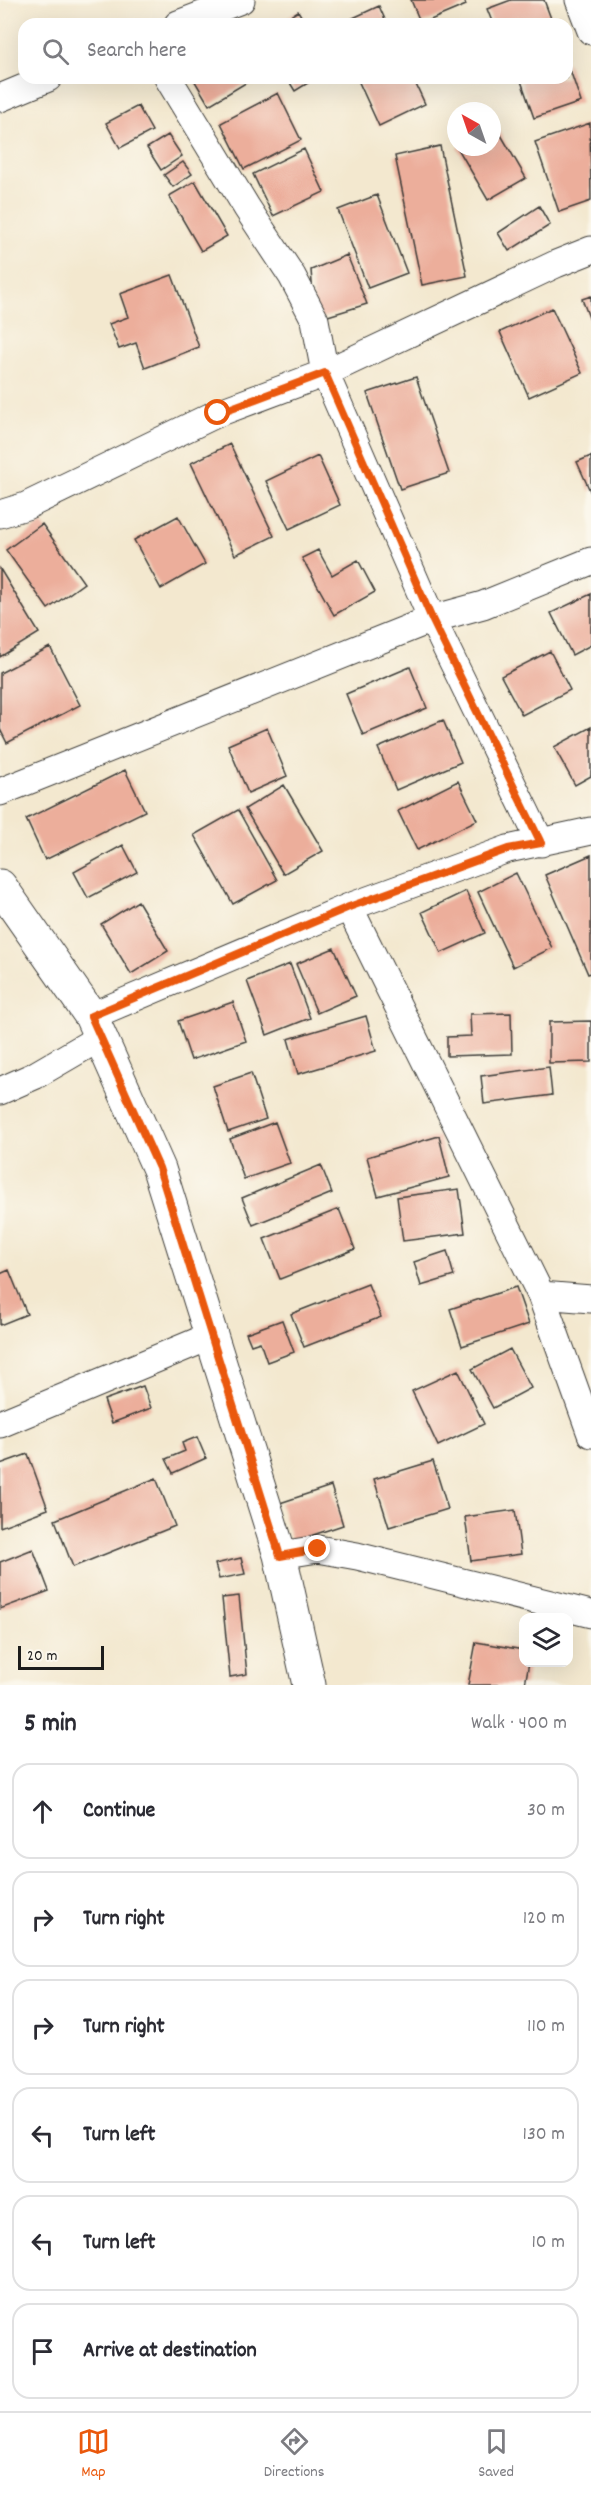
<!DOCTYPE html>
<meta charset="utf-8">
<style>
:root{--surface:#fff;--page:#f2f2f3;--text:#2b2b33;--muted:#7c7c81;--line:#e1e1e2;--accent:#ea580c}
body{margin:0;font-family:Dekko,sans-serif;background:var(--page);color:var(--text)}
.controls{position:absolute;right:18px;bottom:18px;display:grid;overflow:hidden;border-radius:12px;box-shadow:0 6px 24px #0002}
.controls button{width:54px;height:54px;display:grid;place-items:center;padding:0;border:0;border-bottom:2px solid var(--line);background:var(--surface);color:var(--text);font:30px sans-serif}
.compass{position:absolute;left:447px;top:102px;width:54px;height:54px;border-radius:50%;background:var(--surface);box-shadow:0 6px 24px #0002;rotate:320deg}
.scale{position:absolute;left:18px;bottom:15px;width:86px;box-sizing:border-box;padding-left:6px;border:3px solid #1c1c1c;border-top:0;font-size:16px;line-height:21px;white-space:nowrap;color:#1c1c1c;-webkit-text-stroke:4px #fbf7ec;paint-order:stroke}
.stop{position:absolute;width:18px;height:18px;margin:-14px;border:4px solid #ea580c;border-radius:50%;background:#fff}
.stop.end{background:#ea580c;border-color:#fff;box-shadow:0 2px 6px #0008}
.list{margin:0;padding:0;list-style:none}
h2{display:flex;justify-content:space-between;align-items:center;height:78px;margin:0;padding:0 24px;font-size:26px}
h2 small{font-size:20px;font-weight:400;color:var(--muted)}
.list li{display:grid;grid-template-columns:39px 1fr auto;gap:18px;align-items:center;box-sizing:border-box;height:96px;margin:0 12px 12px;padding:0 12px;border:2px solid var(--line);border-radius:18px}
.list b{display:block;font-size:22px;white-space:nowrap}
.list em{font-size:20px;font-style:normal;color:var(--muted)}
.icon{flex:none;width:33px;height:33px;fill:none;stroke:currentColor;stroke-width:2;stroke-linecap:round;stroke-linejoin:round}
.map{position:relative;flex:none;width:591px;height:1685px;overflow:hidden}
.search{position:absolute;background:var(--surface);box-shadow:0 6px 24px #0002;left:18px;right:18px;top:18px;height:66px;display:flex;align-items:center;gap:15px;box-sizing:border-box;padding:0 21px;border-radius:18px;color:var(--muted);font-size:22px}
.sheet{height:726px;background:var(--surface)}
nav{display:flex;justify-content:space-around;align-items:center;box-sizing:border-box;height:84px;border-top:2px solid var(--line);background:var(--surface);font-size:16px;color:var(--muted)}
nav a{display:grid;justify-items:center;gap:3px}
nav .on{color:var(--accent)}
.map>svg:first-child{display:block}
.building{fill:#ecae9b}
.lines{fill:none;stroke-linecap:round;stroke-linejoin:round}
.minor-casing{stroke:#3c3b37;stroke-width:29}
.tertiary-casing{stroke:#3c3b37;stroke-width:35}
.minor{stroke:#fff;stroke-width:27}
.tertiary{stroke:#fff;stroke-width:33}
.route{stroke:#ea580c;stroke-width:8}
</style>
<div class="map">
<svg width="591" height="1685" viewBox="0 0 591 1685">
<rect width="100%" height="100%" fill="#fbf7ec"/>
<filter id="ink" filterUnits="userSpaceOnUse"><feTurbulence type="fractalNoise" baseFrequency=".0167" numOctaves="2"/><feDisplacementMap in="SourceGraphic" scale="12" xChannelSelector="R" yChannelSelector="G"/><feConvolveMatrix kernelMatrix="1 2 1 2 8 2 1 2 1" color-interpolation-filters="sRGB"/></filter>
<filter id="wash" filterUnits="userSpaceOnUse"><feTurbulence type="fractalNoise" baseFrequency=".008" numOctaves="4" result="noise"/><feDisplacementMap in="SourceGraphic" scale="24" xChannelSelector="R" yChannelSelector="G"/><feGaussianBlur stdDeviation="1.35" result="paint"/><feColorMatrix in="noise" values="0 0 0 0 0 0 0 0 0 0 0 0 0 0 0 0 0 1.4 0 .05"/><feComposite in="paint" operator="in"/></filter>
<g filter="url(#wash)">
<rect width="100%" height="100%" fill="#f3e8cf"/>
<g id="blocks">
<!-- building -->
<path class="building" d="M411,0H464L466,5L421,24Z
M511,0H544L553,24H493L487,9Z
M379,6L387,24H340Z
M298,11L306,24H278Z
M567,61L581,102L534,118L520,78H567Z
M193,78H254L209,105Z
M287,78H316L295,91Z
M357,78H413L425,104L379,126Z
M278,93L301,140L244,169L221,123Z
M138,106L152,131L120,148L106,123Z
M494,123L526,178L488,200L457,147H492Z
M590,123L591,201L559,212L535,142Z
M168,135L182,156L161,170L147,148Z
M440,146L467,276L422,285L395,156Z
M304,149L324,192L273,216L253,174Z
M183,162L192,174L173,187L164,175Z
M195,181L227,236L201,251L169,196Z
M377,195L407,273L368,288L338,210Z
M539,206L550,225L509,251L498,233Z
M347,255L367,304L315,320L311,270Z
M172,275L199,347L145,368L136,343L119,349L109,324L128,317L120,294Z
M591,296V323L582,299Z
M552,308L582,373L529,397L500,332Z
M416,377L449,473L400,489L367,393Z
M230,444L274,536L235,555L191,463Z
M318,456L340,505L289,529L266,481Z
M591,456V493L577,462Z
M178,516L205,564L161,589L134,540Z
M42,524L84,583L48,609L6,550Z
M318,550L332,575L358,560L375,592L334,615L302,558Z
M0,569L39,633L0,657Z
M591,594V645L572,655L551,613Z
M50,647L80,705L7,743L0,729V673Z
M550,651L570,690L522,715L501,676Z
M410,667L427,708L363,735L346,694Z
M443,720L461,762L396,790L378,748Z
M591,727V776L575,785L554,747Z
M267,728L287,776L248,793L228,745Z
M125,770L145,811L45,860L26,819Z
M458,781L477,820L417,850L398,811Z
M284,785L323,851L283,874L245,809Z
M238,810L277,880L233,904L194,835Z
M123,845L137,872L88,898L74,872Z
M591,855V973L588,974L545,875Z
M516,873L552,948L513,967L478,892Z
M466,891L485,933L441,953L422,912Z
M138,901L168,951L131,974L101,924Z
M334,948L356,996L317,1013L296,964Z
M290,964L310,1018L267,1035L247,981Z
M233,1002L246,1041L191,1060L178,1021Z
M511,1013L512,1054L447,1056V1037L471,1036L470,1014Z
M366,1016L376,1051L298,1074L288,1039Z
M591,1021V1062L549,1063V1022Z
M549,1067L552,1095L484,1104L481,1076Z
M251,1073L266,1119L228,1132L213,1086Z
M275,1122L290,1163L244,1179L230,1139Z
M439,1136L449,1177L378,1196L367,1157Z
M321,1165L332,1193L253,1225L242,1198Z
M459,1189L465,1233L403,1241L397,1197Z
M339,1209L355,1249L280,1279L264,1239Z
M447,1251L454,1276L421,1286L414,1262Z
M9,1270L27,1314L0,1325V1274Z
M368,1284L381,1317L304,1347L291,1314Z
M516,1287L529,1324L462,1346L450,1309Z
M282,1320L294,1352L267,1362L260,1342L251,1345L246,1333Z
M510,1349L531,1388L493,1408L472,1369Z
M458,1370L484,1424L438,1446L412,1391Z
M143,1386L151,1408L112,1423L104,1400Z
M197,1437L206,1458L173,1473L166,1459L185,1451L182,1443Z
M28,1454L48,1509L0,1527V1464Z
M433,1461L448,1509L389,1527L374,1479Z
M156,1478L175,1526L73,1567L55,1520Z
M331,1486L343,1525L292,1542L280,1503Z
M515,1510L521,1554L471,1561L465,1517Z
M33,1549L49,1591L0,1609V1562Z
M241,1558L245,1574L219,1579L215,1564Z
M239,1596L247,1674L230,1677L222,1598Z
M476,1642L524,1650V1662H529L525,1685H468Z"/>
</g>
</g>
<g filter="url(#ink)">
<use href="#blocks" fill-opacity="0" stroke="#3c3b37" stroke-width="1.5"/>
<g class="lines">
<defs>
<path id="minor" d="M579,0L591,31
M178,24L241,0
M168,78L247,208L292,276L315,320L325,373L432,619L541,843
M0,98L48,78
M0,514L26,506L218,413L325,373L556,264L591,250
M0,792L432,619L483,605L591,561
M349,907L541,1295L591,1434
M91,1016L349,907L508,849L591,831
M0,1091L34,1076L101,1037
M541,1295L591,1299
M0,1424L211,1336
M280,1555L318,1549L357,1556L591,1614"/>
<path id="tertiary" d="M0,886L91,1016L159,1169L280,1555L309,1685"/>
</defs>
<!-- minor casing -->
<use href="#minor" class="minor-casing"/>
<!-- tertiary casing -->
<use href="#tertiary" class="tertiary-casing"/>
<!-- minor -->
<use href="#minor" class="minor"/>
<!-- tertiary -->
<use href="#tertiary" class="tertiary"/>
</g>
</g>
<g class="lines" filter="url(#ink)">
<!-- route -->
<path class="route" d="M218,413L325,373L432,619L541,843L508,849L349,907L91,1016L159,1168L280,1556L318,1549"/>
</g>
</svg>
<div class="controls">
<button><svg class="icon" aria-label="layers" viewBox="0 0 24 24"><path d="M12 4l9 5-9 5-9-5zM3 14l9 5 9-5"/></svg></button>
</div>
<svg class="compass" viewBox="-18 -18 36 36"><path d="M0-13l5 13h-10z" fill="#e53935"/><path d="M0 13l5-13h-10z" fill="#7c7c81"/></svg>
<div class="scale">20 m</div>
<div class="stop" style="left:218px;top:413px"></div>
<div class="stop end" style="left:318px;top:1549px"></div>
<div class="search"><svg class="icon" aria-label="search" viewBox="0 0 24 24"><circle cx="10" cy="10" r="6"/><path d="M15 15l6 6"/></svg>Search here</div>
</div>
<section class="sheet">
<h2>5 min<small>Walk · 400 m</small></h2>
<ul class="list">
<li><svg class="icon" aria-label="ahead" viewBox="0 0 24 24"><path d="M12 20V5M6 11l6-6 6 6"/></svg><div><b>Continue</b></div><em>30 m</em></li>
<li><svg class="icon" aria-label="right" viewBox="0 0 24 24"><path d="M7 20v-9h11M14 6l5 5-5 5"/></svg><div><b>Turn right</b></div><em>120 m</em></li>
<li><svg class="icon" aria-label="right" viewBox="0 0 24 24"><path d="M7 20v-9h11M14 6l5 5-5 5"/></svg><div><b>Turn right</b></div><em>110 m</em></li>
<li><svg class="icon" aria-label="left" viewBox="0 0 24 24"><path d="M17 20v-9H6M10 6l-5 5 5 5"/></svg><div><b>Turn left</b></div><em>130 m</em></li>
<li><svg class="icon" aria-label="left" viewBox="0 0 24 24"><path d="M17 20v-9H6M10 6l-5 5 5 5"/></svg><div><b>Turn left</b></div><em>10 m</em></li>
<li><svg class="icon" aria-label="arrive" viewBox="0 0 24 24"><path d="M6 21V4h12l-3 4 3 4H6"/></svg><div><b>Arrive at destination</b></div></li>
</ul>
</section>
<nav>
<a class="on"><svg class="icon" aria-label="map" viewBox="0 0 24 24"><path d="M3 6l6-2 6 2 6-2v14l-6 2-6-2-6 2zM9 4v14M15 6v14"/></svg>Map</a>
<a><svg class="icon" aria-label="directions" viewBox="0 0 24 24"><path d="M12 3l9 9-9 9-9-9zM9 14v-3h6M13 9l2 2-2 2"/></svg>Directions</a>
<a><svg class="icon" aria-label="saved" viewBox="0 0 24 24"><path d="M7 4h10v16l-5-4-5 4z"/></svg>Saved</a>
</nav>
